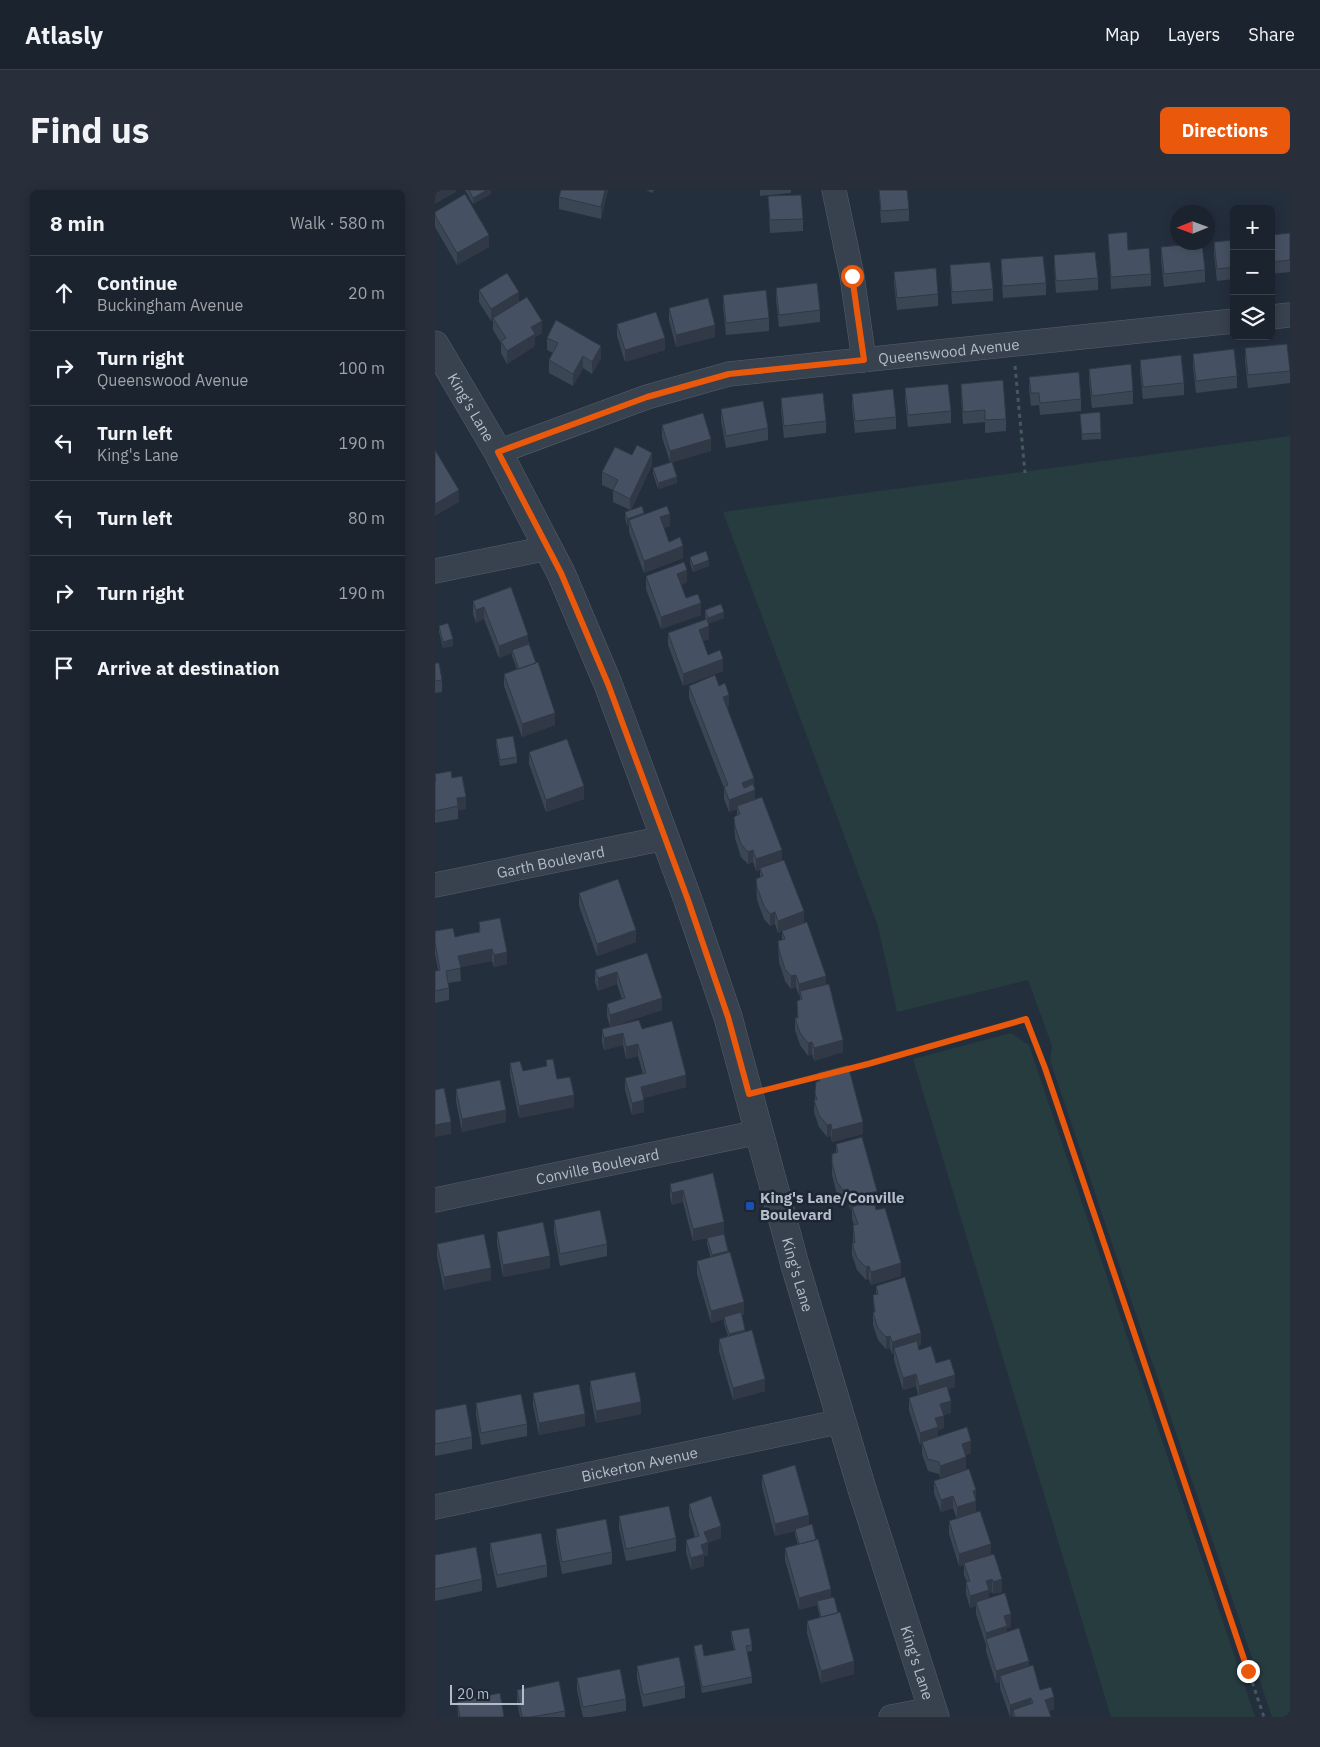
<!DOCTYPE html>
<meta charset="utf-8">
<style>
:root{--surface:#1b232e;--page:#282f3a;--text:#f1f3f6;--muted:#a0a4aa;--line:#39404a;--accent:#ea580c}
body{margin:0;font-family:"IBM Plex Sans",sans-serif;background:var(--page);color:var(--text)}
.controls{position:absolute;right:15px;top:15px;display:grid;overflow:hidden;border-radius:8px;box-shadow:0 2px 12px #0003}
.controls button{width:45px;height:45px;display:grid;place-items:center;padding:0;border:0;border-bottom:1px solid var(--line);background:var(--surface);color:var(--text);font:25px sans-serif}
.compass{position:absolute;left:735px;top:15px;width:45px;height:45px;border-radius:50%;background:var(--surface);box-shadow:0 2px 12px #0003;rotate:269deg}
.scale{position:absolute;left:15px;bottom:12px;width:74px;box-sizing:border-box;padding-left:5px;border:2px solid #b4bcc9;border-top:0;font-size:14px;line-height:18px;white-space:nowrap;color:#b4bcc9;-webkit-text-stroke:4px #1d2633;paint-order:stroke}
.stop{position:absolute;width:15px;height:15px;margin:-11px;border:4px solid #ea580c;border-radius:50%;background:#fff}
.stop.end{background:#ea580c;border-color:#fff;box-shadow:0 1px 5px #0008}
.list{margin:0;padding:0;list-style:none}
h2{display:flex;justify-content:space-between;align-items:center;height:65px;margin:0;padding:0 20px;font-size:21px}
h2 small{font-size:16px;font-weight:400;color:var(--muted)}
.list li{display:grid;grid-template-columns:32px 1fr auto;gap:15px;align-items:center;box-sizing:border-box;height:75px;padding:0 20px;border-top:1px solid var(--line)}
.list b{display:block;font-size:19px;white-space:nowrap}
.list p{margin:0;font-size:16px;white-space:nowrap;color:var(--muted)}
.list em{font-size:16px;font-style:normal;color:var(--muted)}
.icon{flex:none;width:28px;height:28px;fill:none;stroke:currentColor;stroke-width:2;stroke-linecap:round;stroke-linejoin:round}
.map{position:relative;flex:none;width:855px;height:1527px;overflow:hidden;border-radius:8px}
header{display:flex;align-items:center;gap:30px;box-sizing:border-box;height:70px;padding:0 25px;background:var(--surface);border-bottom:1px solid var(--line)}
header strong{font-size:24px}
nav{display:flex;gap:28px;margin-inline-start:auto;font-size:18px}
.intro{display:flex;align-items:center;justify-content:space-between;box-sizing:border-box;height:120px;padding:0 30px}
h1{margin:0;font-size:35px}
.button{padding:12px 22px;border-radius:8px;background:var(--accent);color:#fff;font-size:18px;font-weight:700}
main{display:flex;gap:30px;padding:0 30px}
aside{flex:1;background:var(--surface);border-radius:8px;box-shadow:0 2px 12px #0003}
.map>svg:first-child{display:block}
.green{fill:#263c3f}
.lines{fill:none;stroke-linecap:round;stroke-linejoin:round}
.minor-casing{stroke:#565f6c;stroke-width:25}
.tertiary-casing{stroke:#565f6c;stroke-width:29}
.path{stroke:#44595c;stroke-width:3;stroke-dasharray:4 4;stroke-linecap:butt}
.minor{stroke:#38414e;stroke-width:24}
.tertiary{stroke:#38414e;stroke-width:28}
.wall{fill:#3b4654}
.shaded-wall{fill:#303945}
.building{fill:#455162;stroke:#303945}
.route{stroke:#ea580c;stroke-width:6}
.transit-dot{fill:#1a4fb4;stroke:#1d2633;stroke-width:2}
.labels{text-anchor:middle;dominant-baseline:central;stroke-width:5;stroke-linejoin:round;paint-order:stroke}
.street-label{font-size:15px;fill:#b4bcc9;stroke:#1d2633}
.poi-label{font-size:15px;font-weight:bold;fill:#b4bcc9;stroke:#1d2633;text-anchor:start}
</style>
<header>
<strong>Atlasly</strong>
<nav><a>Map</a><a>Layers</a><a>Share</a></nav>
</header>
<div class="intro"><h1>Find us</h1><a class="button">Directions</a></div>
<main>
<aside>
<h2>8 min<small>Walk · 580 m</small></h2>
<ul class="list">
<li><svg class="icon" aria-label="ahead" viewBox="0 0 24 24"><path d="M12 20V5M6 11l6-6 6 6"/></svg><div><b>Continue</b><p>Buckingham Avenue</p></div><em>20 m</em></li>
<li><svg class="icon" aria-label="right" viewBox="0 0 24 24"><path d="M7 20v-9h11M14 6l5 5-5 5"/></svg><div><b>Turn right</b><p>Queenswood Avenue</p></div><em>100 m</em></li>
<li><svg class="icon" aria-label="left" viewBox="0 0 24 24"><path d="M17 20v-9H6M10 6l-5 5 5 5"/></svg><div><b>Turn left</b><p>King's Lane</p></div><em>190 m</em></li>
<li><svg class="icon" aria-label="left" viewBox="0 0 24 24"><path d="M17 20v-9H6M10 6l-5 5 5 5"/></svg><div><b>Turn left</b></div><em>80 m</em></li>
<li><svg class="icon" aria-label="right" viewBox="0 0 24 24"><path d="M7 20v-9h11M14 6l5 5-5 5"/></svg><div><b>Turn right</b></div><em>190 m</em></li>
<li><svg class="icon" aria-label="arrive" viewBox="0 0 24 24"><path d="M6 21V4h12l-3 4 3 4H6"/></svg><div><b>Arrive at destination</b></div></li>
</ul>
</aside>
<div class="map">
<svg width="855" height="1527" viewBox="0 0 855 1527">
<rect width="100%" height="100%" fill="#242f3e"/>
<!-- green -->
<path class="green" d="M855,246V1527H837L615,870L617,856L593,790L462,822L443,736L288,322Z
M576,843L594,855L820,1527H676L478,869Z"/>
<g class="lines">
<defs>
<g id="minor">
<path d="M399,0L417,86L429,170"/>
<path d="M836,127L855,125"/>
<path id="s1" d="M63,262L212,207L294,184L799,131"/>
<path d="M0,381L113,358"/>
<path id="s2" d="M0,695L230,648"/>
<path id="s3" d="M0,1010L324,942"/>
<path id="s4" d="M0,1317L407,1231"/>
<path d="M456,1527L497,1519"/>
</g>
<g id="tertiary">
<path id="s5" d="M0,155L63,262L126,383L173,494L253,710L293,827L360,1075L427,1299L500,1527"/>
</g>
</defs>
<!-- minor casing -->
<use href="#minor" class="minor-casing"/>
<!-- tertiary casing -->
<use href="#tertiary" class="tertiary-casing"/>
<!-- path -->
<path class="path" d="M580,176L590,283
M411,880L591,829L610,878L829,1527
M338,898L386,886"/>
<!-- minor -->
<use href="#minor" class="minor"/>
<!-- tertiary -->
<use href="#tertiary" class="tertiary"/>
</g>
<!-- wall -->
<path class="wall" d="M30,0H56V4L38,14Z
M126,0H173L166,29L124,19V7Z
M211,0H219L217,3Z
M325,0H356V3L325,6Z
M444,0L474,19V31L446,33Z
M333,6L368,29V41L335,43Z
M0,22L54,57L22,75L0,37Z
M855,43V82L836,84V45Z
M673,44L693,60L716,84V96L676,99Z
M799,50V89L782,91L779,64V52Z
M726,57L770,80V92L729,97L726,69Z
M619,65L663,88V100L621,103L619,77Z
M566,69L611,93V105L568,108L566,81Z
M515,75L558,99V111L517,114L515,87Z
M459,82L503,104V116L462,120L459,94Z
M341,98L385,120V132L344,137L341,110Z
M44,100L84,112L107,143L100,147V156L72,174L66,163V153L58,140V130L56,131L44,112Z
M288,105L334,128V141L291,145L288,117Z
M234,118L280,147L241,157L234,130Z
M182,134L230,160L190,172L182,146Z
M112,148L166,168L157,184L148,178L138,196L114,183V170L118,163L112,160Z
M810,158L855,181V193L813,198L810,171Z
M758,164L802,186V198L761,203L758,176Z
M705,170L749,193V205L708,209L705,182Z
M654,179L698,201V214L657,218L654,191Z
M594,187L646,209V221L605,225L604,215L596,216L594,199Z
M526,194L571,229V241L550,243V232L528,234L526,206Z
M470,198L516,221V233L473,237L470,210Z
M417,204L461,227V239L420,243L417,216Z
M346,208L391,231V243L349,248L346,220Z
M286,219L333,238V250L291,258L286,231Z
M645,224L666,243V249L647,250Z
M227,235L276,261L237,272L242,293L223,299L218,284V278L235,272L227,247Z
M217,275L196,320L209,324L235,336L229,338L234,352L248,368L209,383L194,342V335L192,336L190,328V322L195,320L178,312V300L167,295V282Z
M255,367L274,376L258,382L255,373Z
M211,386L252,392L246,395L251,408L266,425L226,439L211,399Z
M76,397L120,535L87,547L69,496V484L82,479L77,466V463L64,468L49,429L41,433L38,424V411Z
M270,420L289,428L273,434L274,449L268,451L273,465L288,481L248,496L233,455V443L271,429L270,427Z
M4,436L18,456L8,458L4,442Z
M0,473L7,490V502L0,503Z
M254,496H284L294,517L292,518L319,597L320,610L347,670L391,795L408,862L379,871L377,864L373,866L365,855L360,840V828H362V811L365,810V806H364L361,797L356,799L350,791L344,772L343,751L347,750V741L343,743L340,734L335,736L329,729L322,710L321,689L325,687V680L321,681L318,672L313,674L306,667L300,648L299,627L302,626V619L294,622L289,609V598L254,508Z
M61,549L82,567V573L65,576L61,555Z
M94,562L149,609L111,622L94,574Z
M0,584L17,588L31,619L23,620V629L0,633Z
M144,703L201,752L162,766L144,716Z
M44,732L72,774L59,777L57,771L25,777L26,791L13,793L14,798V810L0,813V781L3,780L0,764V741L20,747L44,742Z
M212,763L227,820L175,837L172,826V814L187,809L182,794L163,801L160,792V780Z
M167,839H207L251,897L209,908V922L197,925L190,900V888L208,884L203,866L191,869L188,855L169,860L167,852Z
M111,870L139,917L84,928L75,885V873L88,881L111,877Z
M383,883L428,944L397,952L396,946L392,947L384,937L379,922L381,892L383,891Z
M21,899L71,932L27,942L21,911Z
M401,954L442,1013H440L441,1020L466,1086L436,1095L434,1089L431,1090L422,1080L417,1065V1053H418V1035H419L417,1029V1020H415L413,1011L408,1012L402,1005L397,985V964L401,963Z
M278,983L289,1044L309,1124L307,1125L310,1141L330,1201L298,1210L284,1161V1149L293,1146L289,1133V1129L276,1133L262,1084V1071L276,1068L272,1054V1048L258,1051L248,1012L237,1015L235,1006V994Z
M119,1030L172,1054V1066L125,1076L119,1042Z
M62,1042L115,1078L68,1087L62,1054Z
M2,1054L56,1090L9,1100L2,1066Z
M441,1096L486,1155L483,1156L484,1160L501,1173L520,1197L513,1199L516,1223L508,1225L509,1238L503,1240V1247L536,1263L531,1265L505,1288L504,1284L493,1281L487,1264V1254L485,1255L474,1220V1208L483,1205L481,1196L468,1200L459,1170V1164H457L455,1158L451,1159L443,1150L438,1135V1123L439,1122L438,1105L441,1104Z
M155,1191L206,1224L161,1233L155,1203Z
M98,1203L150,1236L104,1245L98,1215Z
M41,1213L92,1234V1246L46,1255L41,1225Z
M0,1220L37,1247V1259L0,1266Z
M327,1285L374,1335L396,1407L419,1484L386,1493L372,1443V1431L385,1428L382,1415L364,1420L350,1370V1358L363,1355L360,1345V1341L340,1346L327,1297Z
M499,1291L541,1312L522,1329L518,1318L506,1322L499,1303Z
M254,1314L286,1348L273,1353V1365L269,1366V1376L256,1380L251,1362V1350L260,1347L254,1326Z
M184,1326L241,1348V1361L191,1371L184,1338Z
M514,1331L556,1365L567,1402L558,1404L557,1402L554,1403V1408L576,1437L572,1438V1442L594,1477L605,1500L619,1519L614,1521L616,1527H578V1526L575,1527L565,1498V1492L561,1493L551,1461V1455L541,1424V1416L535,1418L531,1404V1392H532L529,1385V1375L524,1376L514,1344Z
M121,1339L177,1362V1374L127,1384L121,1351Z
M55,1353L112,1375V1387L62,1398L55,1365Z
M0,1365L47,1389V1401L0,1411Z
M296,1441L317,1455V1461L312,1462L317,1487V1493L267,1503L259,1462V1456L269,1466L299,1460L296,1448Z
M202,1476L250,1496V1508L208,1517L202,1488Z
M142,1488L191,1509V1521L157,1527H148L142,1500Z
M82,1500L130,1521V1527H85L82,1512Z
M22,1512L69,1527H23Z"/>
<!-- shaded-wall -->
<path class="shaded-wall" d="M3,0H21V2L0,14V2Z
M52,0H56V4L38,14V8Z
M170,0H173L166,29V17Z
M54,45V57L22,75V63Z
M84,102V114L58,128V130L56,131V119Z
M107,131V143L100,147V156L72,174V161L96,137Z
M280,135V147L241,157V145Z
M230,148V160L190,172V160Z
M166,156V168L157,184V172Z
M148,166V178L138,196V184Z
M276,249V261L235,273V261Z
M217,263V275L195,321V309Z
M242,287V293L223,299V293Z
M24,300V312L0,326V314Z
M209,323V329L194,330V335L192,336V329Z
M235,324V336L225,339V327Z
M248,356V368L209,383V371Z
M274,370V376L258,382V376Z
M252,380V392L242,396V384Z
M266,413V425L226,439V427Z
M49,417V429L41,433V420Z
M289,422V428L273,434V428Z
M274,436V449L264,452V440Z
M93,445V457L77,460V463L64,468V456Z
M18,449V456L8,458V452Z
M288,469V481L248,496V484Z
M294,505V517L288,519V507Z
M120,523V535L87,547V534Z
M319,588L320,612L302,616V619L294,622V610L307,593Z
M149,596V609L111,622V610Z
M31,607V619L23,620L22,608Z
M318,660V672L313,674V662Z
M347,660V672L321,681V669Z
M369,721V733L343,743V731Z
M340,722V734L335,736V724Z
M201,740V752L162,766V754Z
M57,759V771L23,778V766Z
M72,762V774L59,777V765Z
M182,782V794L163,801V788Z
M361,785V797L356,799V786Z
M391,786V798L365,801V806H364V794Z
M227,808V820L175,837V825Z
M188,843V855L169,860V848Z
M408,850V862L379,871V858Z
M377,852V864L373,866V853Z
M203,854V866L191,869V857Z
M251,885V897L206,909V897Z
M139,905V917L84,928V916Z
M209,910V922L197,925V913Z
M71,920V932L27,942V929Z
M16,932V944L0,947V935Z
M428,932V944L397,952V940Z
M396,934V946L392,947V935Z
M413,999V1011L408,1012V1000Z
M248,1000V1012L237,1015V1003Z
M442,1001V1013L418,1019L417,1017V1020H415V1008Z
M289,1032V1044L258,1051V1039Z
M293,1061V1067L277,1072V1065Z
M115,1066V1078L68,1087V1075Z
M466,1073V1086L436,1095V1082Z
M434,1076V1089L431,1090V1077Z
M56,1078V1090L9,1100V1087Z
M309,1112V1124L290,1129L289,1127V1129L276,1133V1121Z
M310,1140V1146L294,1150V1144Z
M486,1143V1155L461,1163L459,1158V1164H457V1152Z
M455,1146V1158L451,1159V1147Z
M481,1184V1196L468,1200V1188Z
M520,1185V1197L484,1208V1196Z
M330,1189V1201L298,1210V1198Z
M516,1211V1223L505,1226V1214Z
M206,1212V1224L161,1233V1221Z
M150,1224V1236L104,1245V1233Z
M509,1226V1238L503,1240V1249L487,1252V1254L485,1255V1243L500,1228Z
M536,1251V1263L527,1266V1254Z
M531,1267V1280L505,1288V1276Z
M541,1300V1323L522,1329V1317L538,1301Z
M518,1306V1318L506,1322V1310Z
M374,1325V1337L340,1346V1334Z
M286,1336V1348L273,1353V1365L269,1366V1376L256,1380V1368L266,1355L269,1342Z
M556,1354V1366L524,1376V1364Z
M557,1389V1402L554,1403V1412H541V1416L535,1418V1406L551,1391Z
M567,1389V1402L558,1404V1392Z
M396,1399V1411H382V1415L364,1420V1408Z
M576,1424V1437L572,1438V1449H551V1455V1443L569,1426Z
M419,1471V1484L386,1493V1481Z
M594,1471V1483L565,1486V1492L561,1493V1481Z
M619,1507V1519L610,1522V1510Z
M596,1508V1520H578V1526L575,1527V1515Z"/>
<!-- building -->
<path class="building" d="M34,0H52L38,8Z
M126,0H170L166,17L124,7Z
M444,0H472L474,19L446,21Z
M30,4L54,45L22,63L0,25V22Z
M366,5L368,29L335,30L333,6Z
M692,42L693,60L714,58L716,84L676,87L673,44Z
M855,43V70L836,72V45Z
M799,50V77L782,79L779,52Z
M767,53L770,80L729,84L726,57Z
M660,62L663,88L621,91L619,65Z
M608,66L611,93L568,96L566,69Z
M555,72L558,99L517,102L515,75Z
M501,78L503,104L462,108L459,82Z
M72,83L84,102L56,119L44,100Z
M382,93L385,120L344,125L341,98Z
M331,100L334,128L291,133L288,105Z
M92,107L107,131L96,137L100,144L72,161L66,151L71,148L58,128Z
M273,108L280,135L241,145L234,118Z
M221,122L230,148L190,160L182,134Z
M121,130L166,156L157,172L148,166L138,184L114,170L123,153L112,148Z
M852,154L855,181L813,185L810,158Z
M799,159L802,186L761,191L758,164Z
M746,165L749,193L708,197L705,170Z
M696,174L698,201L657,206L654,179Z
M644,182L646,209L605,213L604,203H596L594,187Z
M568,190L571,229L550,230V220L528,222L526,194Z
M513,194L516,221L473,225L470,198Z
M458,199L461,227L420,231L417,204Z
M388,203L391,231L349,236L346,208Z
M328,211L333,238L291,246L286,219Z
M665,222L666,243L647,244L645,224Z
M268,223L276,249L235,261L227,235Z
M202,255L217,263L195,309L178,300L183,290L167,282L180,257L197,265Z
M0,260L24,300L0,314Z
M237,272L242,287L223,293L218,278Z
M207,316L209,323L192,329L190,322Z
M232,316L235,324L225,327L234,352L245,347L248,356L209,371L194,330Z
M271,361L274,370L258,376L255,367Z
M249,372L252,380L242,384L251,408L263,404L266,413L226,427L211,386Z
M76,397L93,445L64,456L49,417L41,420L38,411Z
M286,414L289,422L273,428L270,420Z
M272,429L274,436L264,440L273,465L285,460L288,469L248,484L233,443Z
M13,433L18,449L8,452L4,436Z
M94,454L101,473L84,479L77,460Z
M103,472L120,523L87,534L69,484Z
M0,473H4L7,490L0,491Z
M280,485L284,496L290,493L294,505L288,507L319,588L307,593L309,598L318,594L320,600L294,610L289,597L293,595L254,496Z
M78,546L82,567L65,570L61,549Z
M132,549L149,596L111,610L94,562Z
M16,581L17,588L27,586L31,607L22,608L23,616L0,621V591H1L0,584Z
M327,607L347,660L321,669L318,660L313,662L306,654L300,636L299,627L305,624L302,616Z
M349,670L369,721L343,731L340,722L335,724L329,716L322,697L321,689L328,686L325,678Z
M183,689L201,740L162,754L144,703Z
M65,728L72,762L59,765L57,759L23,766L26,778L11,781L14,798L0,801V781L5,780L0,752V741L18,738L20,747L33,744L45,742L44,732Z
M372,732L391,786L364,794L361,785L356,786L350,779L344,760L343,751L350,749L347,741Z
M212,763L227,808L175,825L172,814L190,808L182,782L163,788L160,780Z
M394,794L408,850L379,858L377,852L373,853L365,843L360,828H363L362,811L367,809L365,801Z
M204,830L207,839L237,831L251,885L206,897L209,910L197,913L190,888L211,883L203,854L191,857L188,843L169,848L167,839Z
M118,869L122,889L135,887L139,905L84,916L75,873L85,871L88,881L112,876L111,870Z
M413,875L428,932L397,940L396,934L392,935L384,925L379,910H382L380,903L381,892L385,891L383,883Z
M65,890L71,920L27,929L21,899Z
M9,898L16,932L0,935V900Z
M427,947L442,1001L415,1008L413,999L408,1000L402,992L397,973V964L403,962L401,954Z
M278,983L289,1032L258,1039L248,1000L237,1003L235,994Z
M439,1011L441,1020L450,1018L466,1073L436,1082L434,1076L431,1077L422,1068L417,1053H420L418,1035L423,1034L417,1017Z
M165,1020L172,1054L125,1064L119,1030Z
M108,1032L115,1066L68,1075L62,1042Z
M49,1044L56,1078L9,1087L2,1054Z
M289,1044L293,1061L277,1065L272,1048Z
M295,1062L309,1112L276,1121L262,1071Z
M470,1087L486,1143L457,1152L455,1146L451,1147L443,1138L438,1123L440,1122L438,1105L443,1104L441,1096Z
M306,1122L310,1140L294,1144L289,1127Z
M317,1140L330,1189L298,1198L284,1149Z
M482,1151L484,1160L496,1156L501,1173L515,1169L520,1185L484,1196L481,1184L468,1188L459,1158Z
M200,1182L206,1212L161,1221L155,1191Z
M144,1194L150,1224L104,1233L98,1203Z
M512,1196L516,1211L505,1214L509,1226L500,1228L503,1237L485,1243L474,1208Z
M86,1204L92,1234L46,1243L41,1213Z
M31,1214L37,1247L0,1254V1220Z
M532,1237L536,1251L527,1254L531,1267L505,1276L504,1272L493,1269L487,1252Z
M360,1275L374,1325L340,1334L327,1285Z
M534,1279L541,1300L538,1301L541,1311L522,1317L518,1306L506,1310L499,1291Z
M276,1306L286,1336L269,1342L273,1352L266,1355L269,1364L256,1368L251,1350L264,1346L254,1314Z
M234,1316L241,1348L191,1359L184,1326Z
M545,1321L556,1354L524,1364L514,1331Z
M171,1329L177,1362L127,1372L121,1339Z
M377,1334L381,1350L364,1354L360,1339Z
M106,1343L112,1375L62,1385L55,1353Z
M383,1349L396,1399L364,1408L350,1358Z
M41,1357L47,1389L0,1399V1365Z
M559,1364L567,1389L558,1392L557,1389L551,1391L554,1400L535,1406L531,1392L535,1391L529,1373Z
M570,1403L576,1424L569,1426L572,1436L551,1443L541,1412Z
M399,1407L403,1423L386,1427L382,1411Z
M405,1422L419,1471L386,1481L372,1431Z
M314,1438L317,1455L311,1456L317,1487L267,1497L259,1456L267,1454L269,1466L300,1460L296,1441Z
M584,1438L594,1471L561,1481L551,1449Z
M244,1467L250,1496L208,1505L202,1476Z
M598,1475L605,1500L616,1497L619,1507L610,1510L616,1527H580L578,1520L598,1513L596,1508L575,1515L565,1486Z
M185,1479L191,1509L148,1517L142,1488Z
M124,1491L130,1521L96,1527H87L82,1500Z
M65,1503L69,1527H25L22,1512Z"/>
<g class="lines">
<!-- route -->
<path class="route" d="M417,86L429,170L294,184L212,207L63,262L126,383L173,494L253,710L293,827L314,904L433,874L591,829L610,878L813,1481"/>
</g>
<!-- markers -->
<rect class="transit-dot" x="310" y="1011" width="10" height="10" rx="2.5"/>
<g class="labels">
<!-- street labels -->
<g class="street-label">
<text stroke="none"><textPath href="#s1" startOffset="465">Queenswood Avenue</textPath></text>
<text stroke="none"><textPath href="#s5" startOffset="72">King's Lane</textPath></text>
<text stroke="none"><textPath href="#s2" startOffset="118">Garth Boulevard</textPath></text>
<text stroke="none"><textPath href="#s3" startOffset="166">Conville Boulevard</textPath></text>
<text stroke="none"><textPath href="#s5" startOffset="1002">King's Lane</textPath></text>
<text stroke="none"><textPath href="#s4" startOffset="209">Bickerton Avenue</textPath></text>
<text stroke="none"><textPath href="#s5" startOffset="1408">King's Lane</textPath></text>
</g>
<!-- poi labels -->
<g class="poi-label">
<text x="325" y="1007">King's Lane/Conville<tspan x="325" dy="17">Boulevard</tspan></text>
</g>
</g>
</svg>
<div class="controls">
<button>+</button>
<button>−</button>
<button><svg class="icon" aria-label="layers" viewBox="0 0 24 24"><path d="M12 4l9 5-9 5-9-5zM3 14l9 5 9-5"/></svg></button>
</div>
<svg class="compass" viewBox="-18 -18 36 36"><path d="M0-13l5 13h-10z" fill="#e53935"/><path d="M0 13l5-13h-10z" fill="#a0a4aa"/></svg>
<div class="scale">20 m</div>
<div class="stop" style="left:417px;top:86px"></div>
<div class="stop end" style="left:813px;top:1481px"></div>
</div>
</main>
